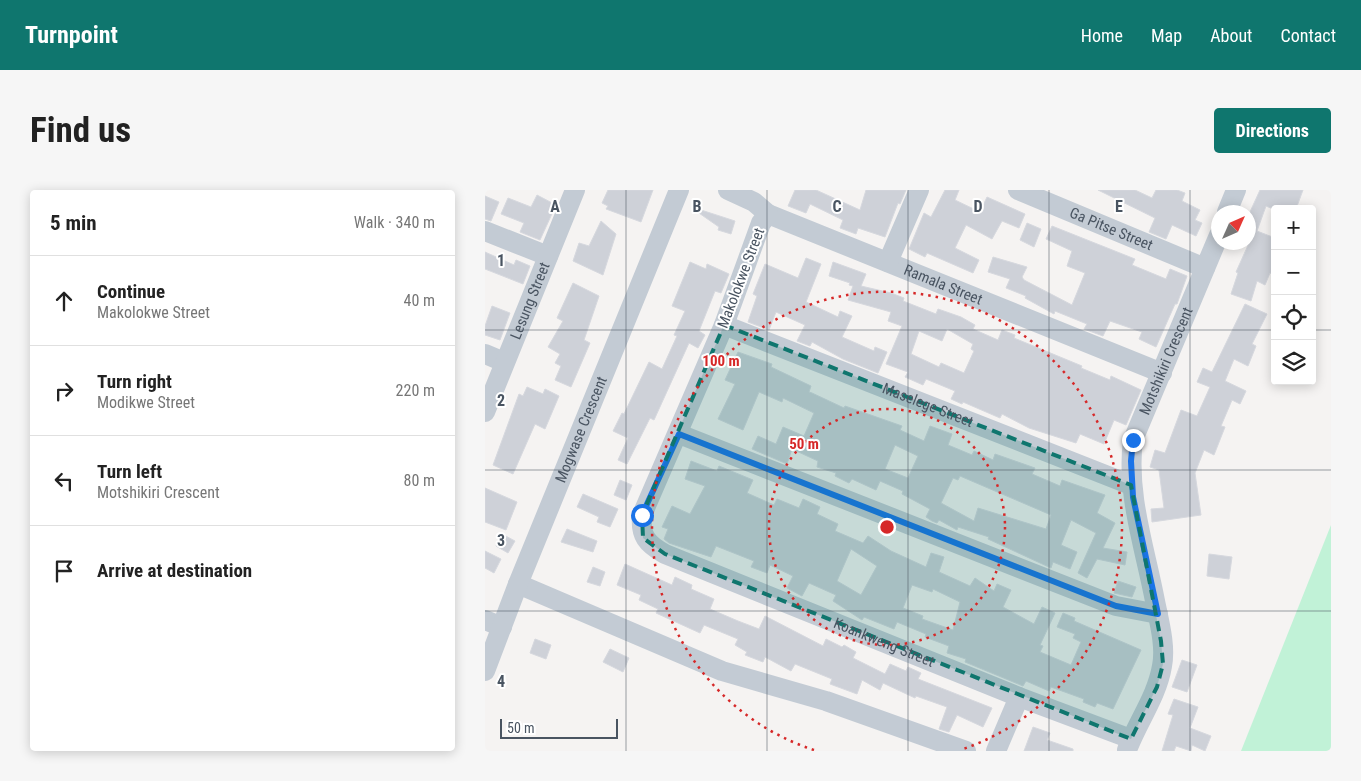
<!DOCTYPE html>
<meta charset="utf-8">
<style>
:root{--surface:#fff;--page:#f6f6f6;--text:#222;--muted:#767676;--line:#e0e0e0;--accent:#0f766e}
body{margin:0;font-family:"Roboto Condensed",sans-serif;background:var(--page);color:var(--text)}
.controls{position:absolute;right:15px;top:15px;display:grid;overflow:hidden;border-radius:5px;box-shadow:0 2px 12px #0003}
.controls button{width:45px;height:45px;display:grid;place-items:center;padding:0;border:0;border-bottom:1px solid var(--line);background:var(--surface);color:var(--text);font:25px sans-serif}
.compass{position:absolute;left:726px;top:15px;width:45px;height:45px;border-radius:50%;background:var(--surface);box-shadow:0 2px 12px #0003;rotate:45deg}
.scale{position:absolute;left:15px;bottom:12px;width:118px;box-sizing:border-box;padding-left:5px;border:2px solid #495461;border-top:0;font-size:14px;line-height:18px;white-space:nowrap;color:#495461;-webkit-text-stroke:4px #fff;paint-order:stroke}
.stop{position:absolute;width:15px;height:15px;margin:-11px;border:4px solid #1a73e8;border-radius:50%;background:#fff}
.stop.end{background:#1a73e8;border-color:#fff;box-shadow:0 1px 5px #0008}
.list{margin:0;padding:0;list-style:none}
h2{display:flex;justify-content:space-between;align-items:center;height:65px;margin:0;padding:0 20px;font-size:21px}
h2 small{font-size:16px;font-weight:400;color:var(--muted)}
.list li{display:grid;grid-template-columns:32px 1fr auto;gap:15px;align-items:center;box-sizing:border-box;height:90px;padding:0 20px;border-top:1px solid var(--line)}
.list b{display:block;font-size:19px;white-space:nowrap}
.list p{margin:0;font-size:16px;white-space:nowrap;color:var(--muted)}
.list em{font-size:16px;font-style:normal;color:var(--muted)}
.icon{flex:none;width:28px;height:28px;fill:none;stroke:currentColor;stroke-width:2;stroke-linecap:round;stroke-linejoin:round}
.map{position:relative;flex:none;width:846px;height:561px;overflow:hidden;border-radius:5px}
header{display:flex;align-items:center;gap:30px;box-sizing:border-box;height:70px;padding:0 25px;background:var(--accent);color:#fff}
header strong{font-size:24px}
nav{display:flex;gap:28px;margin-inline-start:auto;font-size:18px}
.intro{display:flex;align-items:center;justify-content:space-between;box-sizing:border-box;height:120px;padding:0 30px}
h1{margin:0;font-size:35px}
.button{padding:12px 22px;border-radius:5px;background:var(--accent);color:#fff;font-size:18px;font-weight:700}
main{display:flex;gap:30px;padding:0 30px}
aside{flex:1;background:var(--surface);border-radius:5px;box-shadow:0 2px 12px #0003}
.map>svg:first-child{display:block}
.green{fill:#c1f2d7}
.building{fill:#ced1d8;stroke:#d6d8de;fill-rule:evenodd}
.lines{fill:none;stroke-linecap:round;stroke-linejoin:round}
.minor{stroke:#c3cbd4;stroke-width:20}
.route{stroke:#1a73e8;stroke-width:6}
.marked{fill:#0f766e;fill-opacity:0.2;stroke:#0f766e;stroke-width:4;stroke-dasharray:10 6;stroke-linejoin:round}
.grid{fill:none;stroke:#495461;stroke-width:1;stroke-opacity:0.55}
.ring{fill:none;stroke:#d62828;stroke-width:2.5;stroke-dasharray:2.5 5}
.labels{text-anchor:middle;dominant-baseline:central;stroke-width:4;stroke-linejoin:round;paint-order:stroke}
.street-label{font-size:15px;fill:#495461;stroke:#fff}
.grid-label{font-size:16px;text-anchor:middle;font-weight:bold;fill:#495461;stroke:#fff;stroke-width:4;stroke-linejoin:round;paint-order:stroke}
.centre{fill:#d62828;stroke:#fff;stroke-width:2.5}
.ring-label{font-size:15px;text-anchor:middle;font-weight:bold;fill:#d62828;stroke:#fff;stroke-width:4;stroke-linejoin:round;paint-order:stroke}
</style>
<header>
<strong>Turnpoint</strong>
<nav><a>Home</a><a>Map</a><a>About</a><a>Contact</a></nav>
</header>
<div class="intro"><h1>Find us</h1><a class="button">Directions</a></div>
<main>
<aside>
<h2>5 min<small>Walk · 340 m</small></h2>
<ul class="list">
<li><svg class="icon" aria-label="ahead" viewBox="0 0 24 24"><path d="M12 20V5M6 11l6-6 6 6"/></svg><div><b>Continue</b><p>Makolokwe Street</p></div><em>40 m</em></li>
<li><svg class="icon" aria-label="right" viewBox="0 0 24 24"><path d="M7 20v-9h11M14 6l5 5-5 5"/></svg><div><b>Turn right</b><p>Modikwe Street</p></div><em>220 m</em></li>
<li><svg class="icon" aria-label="left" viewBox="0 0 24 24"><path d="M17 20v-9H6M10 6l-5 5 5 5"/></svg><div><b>Turn left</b><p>Motshikiri Crescent</p></div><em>80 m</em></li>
<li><svg class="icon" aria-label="arrive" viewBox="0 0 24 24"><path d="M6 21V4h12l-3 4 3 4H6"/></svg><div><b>Arrive at destination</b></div></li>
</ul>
</aside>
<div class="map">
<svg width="846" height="561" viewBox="0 0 846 561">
<rect width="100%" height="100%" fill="#f5f3f2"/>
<!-- green -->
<path class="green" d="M846,335V561H756Z"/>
<!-- building -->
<path class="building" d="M123,0H168L156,32L121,19L123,16L117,13Z
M310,0H331L375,20L381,0H421L415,14L413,13L400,47L373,38L371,44L355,38L358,30L325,14L321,23L303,16Z
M460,0H474L470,10L495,22L502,7L540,24L534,38L517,31L507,49L481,35L470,58L494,70L488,83L442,63L440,67L424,59L439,23L446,27Z
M613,0H650L667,8L671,0H692L700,3L697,11L715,20L710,30L717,33L711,46L687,35L681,49L664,42L670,28Z
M775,0H818L811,19H788L781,16L772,41L790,48V85L785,83L780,95L772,91L766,111L746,104L753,83L751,82L764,53V24Z
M52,5L71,15L55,50L35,42L39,33L16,24L23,8L46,17Z
M0,6L14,12L6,31L0,29Z
M213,19L250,31L246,44L233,40L234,37L211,21Z
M116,31L131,44L118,85L88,71L94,53L104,56Z
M542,33L556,39L549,57L535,50Z
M567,36L650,69L647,75L681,89L685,79L702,86L692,114H690L671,157L654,149L657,142L625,131L618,146L599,139L602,134L570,121L569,124L540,108L541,106L521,98L525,89L503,82L508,67L542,77L537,87L539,90L587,115L600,83L582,76L587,61L561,49Z
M0,62L29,75L31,70L45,76L38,94L0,79Z
M321,68L336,74L321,112L353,127L355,121L367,126L357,147L389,161L390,157L402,162L393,183L358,169L327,152L325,156L312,151L320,135L291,122L284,140L263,132L272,106L268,104L280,74L313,88Z
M205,72L221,79L222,74L244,84L236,103L230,101L214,141L220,145L213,158L204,153L169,230L165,228L142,274L133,270L143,248L128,241L137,223L139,224L164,172L177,179L192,146L189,145L200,121L187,116Z
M348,72L381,84L376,96L406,103L419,108L418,111L451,124L453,119L476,127L490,135L488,139L513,150L517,140L530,145L529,148L597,176L596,178L625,190L626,186L656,200L641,235L629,230L619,254L595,244L591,253L544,238L517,224L515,228L478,212L477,214L466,209L470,201L441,189L438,195L420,187L423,182L401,174L417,136L403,131L406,122L363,110L368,96L364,95L365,93L344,86ZM462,139L488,154L486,159L489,161L479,183L456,173L454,177L426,164L434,141L457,151Z
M88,93L114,106L99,150L105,153L86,197L70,190L76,176L70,173L75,164L63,157L78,131L72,128Z
M760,114L782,124L767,154L771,156L763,176L749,169L740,191L761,201L755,214L747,210L736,236L740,237L729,265L719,260L710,283L716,325L667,332L666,319L679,318L674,280L665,277L670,260L680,263L696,220L712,226L725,197L712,192L718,178L727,182Z
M7,116L25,123L15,150L0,145V136Z
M253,162L287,174L286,177L326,196L324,202L327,203L359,218L360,216L417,236L415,240L439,251L445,236L467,244L463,255L487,265L489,261L508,270L510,264L550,278L547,284L575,296L577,290L620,305L612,323L630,333L618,358L642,362L640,375L612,369L602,388L593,383L611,343L586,330L576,355L592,362L585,379L568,372L566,378L503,349L504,347L473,337L472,340L454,330L452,333L447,331L441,327L445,319L417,304L418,301L395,291L391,300L367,289L364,293L350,286L351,283L332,277L333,271L307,259L302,274L267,259L273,246L291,254L298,237L319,246L329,223L298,208L297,212L274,202L258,240L233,229L250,194L240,190ZM410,255L433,266L423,288L400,279ZM475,286L566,325L561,339L493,318L489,331L456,313L468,288L473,290Z
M42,197L58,204L60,199L74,206L60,239L50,234L28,284L8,275L34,204L38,206Z
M206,271L232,281L234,276L268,290L262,303L289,315L292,309L314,318L318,309L335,317L332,324L353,334L350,341L378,353L383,346L406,361L441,377L446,363L459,367L454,382L485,396L490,388L509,401L512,394L526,400L518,417L549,434L557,417L570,423L555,455L558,456L555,462L586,475L596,452L588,448L590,444L572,437L578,423L590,428L589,431L656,460L628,519L612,513L610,517L598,512L599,509L566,497L564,501L541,491L538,496L480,472L481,469L462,463L464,456L440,447L441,444L412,432L409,439L379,427L377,430L348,411L351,405L324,393L317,406L302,398L308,386L285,375L282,383L266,377L269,371L231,356L226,367L184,353L179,349L183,339L177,337L187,316L205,324L220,296L200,289ZM366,359L392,376L376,405L352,391ZM427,395L447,402L448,399L475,412L468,440L437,429L438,426L418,418Z
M135,290L147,295L141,310L129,305Z
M0,298L32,312L21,340L0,332Z
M98,304L133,319L125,337L112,332L114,327L92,317Z
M82,339L112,351L108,362L76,352Z
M17,344L30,351L23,363L11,356Z
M0,361L16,369L9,383L0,378Z
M724,364L747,367L744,389L722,386Z
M140,374L187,395L190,387L207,395L206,399L229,409L225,419L253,431L274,439L280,426L338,456L341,449L357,457L359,455L371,462L368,468L400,484L405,474L421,481L423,477L436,483L433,489L507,518L498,537L472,525L464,542L454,539L462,517L431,506L430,508L398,493L395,500L377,490L372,504L345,494L347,489L310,474L306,481L280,467L278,472L260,465L262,462L250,455L253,449L219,435L215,443L171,423L173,419L154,410L156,405L132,395Z
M108,377L120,382L115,396L102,392Z
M633,391L651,397L647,407L629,403Z
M50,449L66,455L61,469L45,463Z
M125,459L144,468L138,482L118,472Z
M697,470L712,475L702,502L687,497Z
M689,509L713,517L705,538L726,546L720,561L707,555L706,561L691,556L689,561H677L688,525L683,524Z
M548,537L565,543L562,550L588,559V561H539Z"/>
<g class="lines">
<!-- minor -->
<g class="minor">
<path id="s1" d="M243,0L269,12L283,24L677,183"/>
<path id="s2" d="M533,0L720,78"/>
<path d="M742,22L751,0"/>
<path id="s3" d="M283,24L276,33L239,135L157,325C155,346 162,354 180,364L534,507L646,549"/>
<path d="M0,41L63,66"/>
<path d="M403,72L434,0"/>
<path id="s4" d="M239,135L646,295"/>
<path d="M0,164L19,172"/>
<path id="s5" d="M0,222L90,0"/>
<path d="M194,244L631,416L673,424"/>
<path d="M33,394L237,481L341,511L481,561"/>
<path d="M0,430L17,437"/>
<path id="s6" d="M0,481L33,394L194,0"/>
<path id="s7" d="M642,560C653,531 672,506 677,476C681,456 674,431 670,411C660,358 641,304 648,250L734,45"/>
<path d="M511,561L534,507"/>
</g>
</g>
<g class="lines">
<!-- route -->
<path class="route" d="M157,325L194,244L631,416L673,424L648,307L646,271L648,250"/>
</g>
<!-- marked area -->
<path class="marked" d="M239,135L646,295L676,451L678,474L672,497L646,549L180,364L158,348L157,325Z"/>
<!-- grid -->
<path class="grid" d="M141,0V561M282,0V561M423,0V561M564,0V561M705,0V561M0,140H790M827,140H846M0,280H846M0,421H846"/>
<!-- distance rings -->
<g class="ring">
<circle cx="402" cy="337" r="118"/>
<path d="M329 560A235 235 0 1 1 475 560"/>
</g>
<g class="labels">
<!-- street labels -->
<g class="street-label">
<text stroke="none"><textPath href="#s2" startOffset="101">Ga Pitse Street</textPath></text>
<text transform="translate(256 88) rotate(-69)">Makolokwe Street</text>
<text stroke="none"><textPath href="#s1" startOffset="236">Ramala Street</textPath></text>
<text stroke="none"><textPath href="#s5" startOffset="120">Lesung Street</textPath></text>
<text stroke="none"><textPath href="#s7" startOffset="406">Motshikiri Crescent</textPath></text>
<text stroke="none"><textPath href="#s4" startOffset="219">Maselege Street</textPath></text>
<text stroke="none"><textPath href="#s6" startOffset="260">Mogwase Crescent</textPath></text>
<text stroke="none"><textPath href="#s3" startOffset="612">Koankweng Street</textPath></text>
</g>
</g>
<g class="grid-label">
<text x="70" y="22">A</text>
<text x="212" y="22">B</text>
<text x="352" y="22">C</text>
<text x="493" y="22">D</text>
<text x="634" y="22">E</text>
<text x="16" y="76">1</text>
<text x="16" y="216">2</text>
<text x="16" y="356">3</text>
<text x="16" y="497">4</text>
</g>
<circle cx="402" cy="337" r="8" class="centre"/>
<g class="ring-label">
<text x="236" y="176">100 m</text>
<text x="319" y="259">50 m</text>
</g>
</svg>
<div class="controls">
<button>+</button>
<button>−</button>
<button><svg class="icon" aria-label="locate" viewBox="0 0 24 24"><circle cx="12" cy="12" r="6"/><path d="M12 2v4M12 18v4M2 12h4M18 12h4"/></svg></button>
<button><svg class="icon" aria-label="layers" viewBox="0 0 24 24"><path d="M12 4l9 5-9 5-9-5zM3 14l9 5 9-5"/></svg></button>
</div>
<svg class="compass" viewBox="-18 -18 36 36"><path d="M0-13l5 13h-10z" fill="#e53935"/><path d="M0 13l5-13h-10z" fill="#767676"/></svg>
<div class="scale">50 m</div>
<div class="stop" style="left:157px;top:325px"></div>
<div class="stop end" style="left:648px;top:250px"></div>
</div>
</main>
